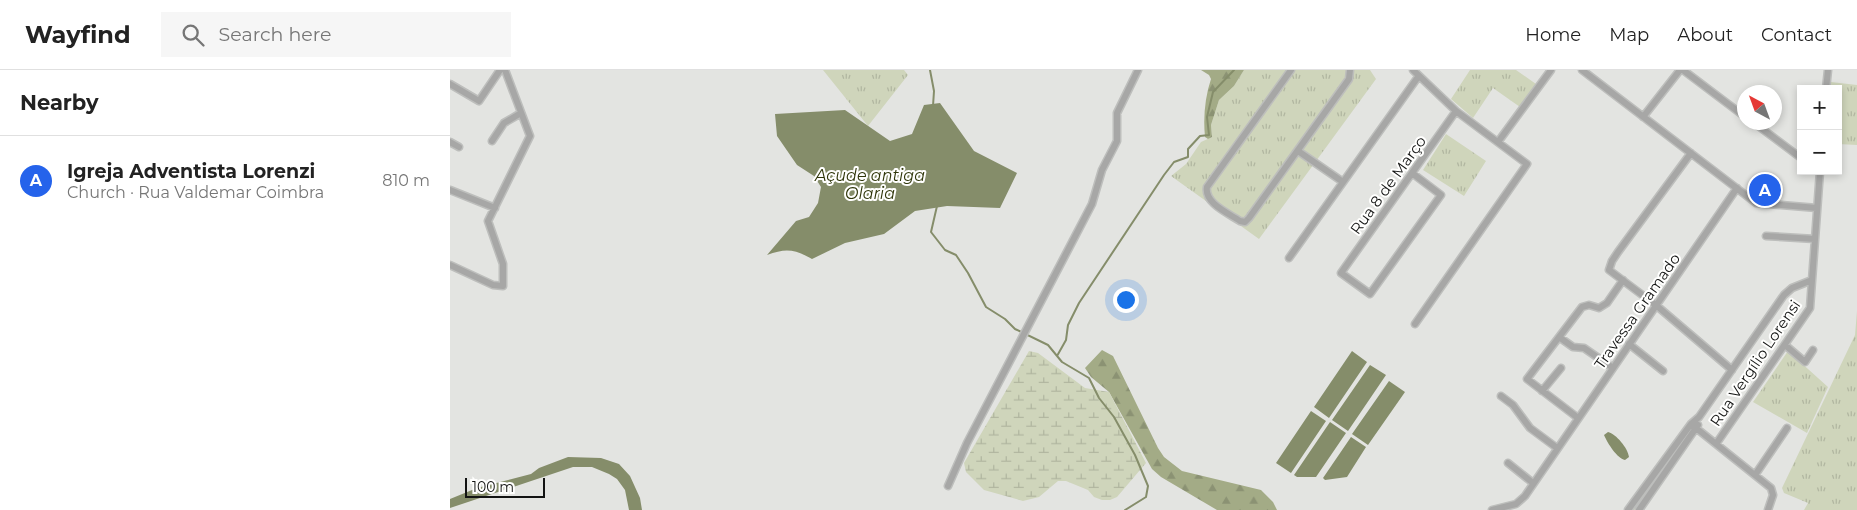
<!DOCTYPE html>
<meta charset="utf-8">
<style>
:root{--surface:#fff;--page:#f6f6f6;--text:#222;--muted:#767676;--line:#e0e0e0;--accent:#2563eb}
body{margin:0;font-family:Montserrat,sans-serif;background:var(--page);color:var(--text)}
.controls{position:absolute;right:15px;top:15px;display:grid;overflow:hidden;border-radius:0px;box-shadow:0 2px 8px #0003}
.controls button{width:45px;height:45px;display:grid;place-items:center;padding:0;border:0;border-bottom:1px solid var(--line);background:var(--surface);color:var(--text);font:25px sans-serif}
.compass{position:absolute;left:1287px;top:15px;width:45px;height:45px;border-radius:50%;background:var(--surface);box-shadow:0 2px 8px #0003;rotate:319deg}
.scale{position:absolute;left:15px;bottom:12px;width:80px;box-sizing:border-box;padding-left:5px;border:2px solid #121312;border-top:0;font-size:14px;line-height:18px;white-space:nowrap;color:#121312;-webkit-text-stroke:4px #fffffe;paint-order:stroke}
.you{position:absolute;left:675px;top:229px;width:18px;height:18px;margin:-12px;border:4px solid #fff;border-radius:50%;background:#1a73e8;box-shadow:0 0 0 8px #1a73e833}
.badge{display:grid;place-items:center;width:32px;height:32px;border-radius:50%;background:var(--accent);color:#fff;font-size:16px;font-weight:700}
.pin{position:absolute;translate:-50% -50%;border:2px solid #fff;box-shadow:0 1px 5px #0006}
.list{margin:0;padding:0;list-style:none}
h2{display:flex;justify-content:space-between;align-items:center;height:65px;margin:0;padding:0 20px;font-size:21px}
h2 small{font-size:16px;font-weight:400;color:var(--muted)}
.list li{display:grid;grid-template-columns:32px 1fr auto;gap:15px;align-items:center;box-sizing:border-box;height:90px;padding:0 20px;border-top:1px solid var(--line)}
.list b{display:block;font-size:19px;white-space:nowrap}
.list p{margin:0;font-size:16px;white-space:nowrap;color:var(--muted)}
.list em{font-size:16px;font-style:normal;color:var(--muted)}
.icon{flex:none;width:28px;height:28px;fill:none;stroke:currentColor;stroke-width:2;stroke-linecap:round;stroke-linejoin:round}
.map{position:relative;flex:none;width:1407px;height:440px;overflow:hidden}
header{display:flex;align-items:center;gap:30px;box-sizing:border-box;height:70px;padding:0 25px;background:var(--surface);border-bottom:1px solid var(--line)}
header strong{font-size:24px}
nav{display:flex;gap:28px;margin-inline-start:auto;font-size:18px}
.search{width:350px;height:45px;background:var(--page);display:flex;align-items:center;gap:12px;box-sizing:border-box;padding:0 18px;border-radius:0px;color:var(--muted);font-size:19px}
main{display:flex}
aside{flex:1;background:var(--surface)}
.map>svg:first-child{display:block}
.grass{fill:url(#grass-tufts)}
.forest{fill:url(#forest-firs)}
.wetland{fill:url(#wetland-marsh)}
.water{fill:#858d6a}
.lines{fill:none;stroke-linecap:round;stroke-linejoin:round}
.stream{stroke:#858d6a;stroke-width:2}
.minor-casing{stroke:#bdbebc;stroke-width:9}
.minor{stroke:#a7a7a6;stroke-width:6}
.labels{text-anchor:middle;dominant-baseline:central;stroke-width:4;stroke-linejoin:round;paint-order:stroke}
.street-label{font-size:15px;fill:#121312;stroke:#fffffe}
.water-label{font-size:16px;font-style:italic;fill:#2e3508;stroke:#fffffe}
</style>
<header>
<strong>Wayfind</strong>
<div class="search"><svg class="icon" aria-label="search" viewBox="0 0 24 24"><circle cx="10" cy="10" r="6"/><path d="M15 15l6 6"/></svg>Search here</div>
<nav><a>Home</a><a>Map</a><a>About</a><a>Contact</a></nav>
</header>
<main>
<aside>
<h2>Nearby<small></small></h2>
<ul class="list">
<li><span class="badge">A</span><div><b>Igreja Adventista Lorenzi</b><p>Church · Rua Valdemar Coimbra</p></div><em>810 m</em></li>
</ul>
</aside>
<div class="map">
<svg width="1407" height="440" viewBox="0 0 1407 440">
<defs>
<pattern id="grass-tufts" width="24" height="20" patternUnits="userSpaceOnUse" patternTransform="scale(1.25)"><rect width="24" height="20" fill="#cfd5bb"/><path d="M3 7l-1-3M5 7V3M7 7l1-3M15 17l-1-3M17 17v-4M19 17l1-3" fill="none" stroke="#b1b6a0"/></pattern>
<pattern id="forest-firs" width="22" height="20" patternUnits="userSpaceOnUse" patternTransform="scale(1.25)"><rect width="22" height="20" fill="#a3ab86"/><path d="M5 1l3.5 6h-7zM16 11l3.5 6h-7z" fill="#8b9273"/></pattern>
<pattern id="wetland-marsh" width="20" height="14" patternUnits="userSpaceOnUse" patternTransform="scale(1.25)"><rect width="20" height="14" fill="#cfd5bb"/><path d="M1 5h8M5 5V1M11 12h8M15 12V8" fill="none" stroke="#b1b6a0"/></pattern>
</defs>
<rect width="100%" height="100%" fill="#e3e4e1"/>
<!-- grass -->
<path class="grass" d="M373,0H454L458,5L418,56Z
M794,0H920L926,9L809,169L721,106L736,94L751,72L762,67L761,55L769,30L784,16Z
M1020,0H1066L1086,14L1070,37L1043,18L1023,48L1001,29Z
M1381,12L1407,15V75L1388,74V19H1380Z
M996,64L1036,91L1014,126L973,100Z
M1407,241V440H1354L1358,433L1334,423L1332,418L1405,265Z
M1338,281L1378,317L1357,363L1303,332Z
M1240,362L1188,440H1182Z"/>
<!-- forest -->
<path class="forest" d="M751,0H794L784,16L769,30L761,55L762,67L758,69L755,67C753,47 755,27 761,9L759,5Z
M652,280L663,286L708,378L714,387L732,401L811,420L823,432L827,440H767L711,407L702,399L659,322L641,307L635,298Z"/>
<!-- wetland -->
<path class="wetland" d="M579,281L588,283L635,318L659,322L696,393L667,427L660,430H652L644,427L638,420L616,411H608L589,427L573,431L534,420L516,402L514,393Z"/>
<!-- water -->
<path class="water" d="M490,33L524,81L567,103L550,138L497,136L465,141L434,164L395,173L362,189C344,179 336,178 317,185L346,151L359,147L368,133L371,117L364,106L347,95L327,66L325,44L395,40L440,71L462,64L474,35Z
M902,281L917,292L879,348L864,337Z
M920,295L936,305L898,361L882,350Z
M939,311L955,322L918,375L902,364Z
M861,341L876,351L841,403L826,393Z
M880,352L896,363L866,407H847L844,405Z
M1158,362C1166,364 1178,378 1179,387L1175,390C1167,388 1158,374 1154,365Z
M901,367L916,377L897,407L875,410L873,408Z
M118,387L151,388L169,394L180,406L190,428L192,440H179L175,420L167,409L159,404L142,397H123L0,438V429L27,418L81,404L89,398Z"/>
<g class="lines">
<!-- stream -->
<path class="stream" d="M480,0L484,21L483,36
M487,136L481,162L495,180L506,185L518,203L536,237L555,249L565,259L598,275L612,292L639,308L649,328L664,347L685,385L698,416L696,427L675,440
M607,286L616,270L618,255L629,233L714,105L724,92L738,87V79L750,66L759,65L757,47L763,22L784,0"/>
<defs>
<path id="minor" d="M841,0L757,117C754,133 778,143 790,151L795,152L799,148L899,9L900,0
M963,0L1006,41L1077,94L965,254
M1132,0L1306,133L1367,138
M1233,0L1294,46
M0,14L29,31L50,0
M1376,19L1378,0
M1193,47L1230,0
M1303,52L1351,88
M42,71L54,53L71,43
M0,72L9,77
M1048,72L1101,0
M848,81L893,112
M1241,83L1168,182L1162,191L1159,200L1207,236L1282,300
M962,103L991,125L920,224L891,203L1006,41
M0,120L45,138
M1316,166L1365,169
M839,188L968,7
M0,195L43,215L53,216V194L38,151L80,66L55,0
M1109,267L1123,277L1134,278L1163,298
M1179,274L1213,301
M1335,275L1355,292L1363,280
M1092,321L1111,298
M1051,326L1063,335L1080,358L1107,378
M1128,348L1077,309L1132,237L1139,235L1149,238L1157,233L1173,210
M1241,354L1321,418L1323,425L1318,440
M1266,374L1360,238L1370,101
M1058,393L1083,413
M1305,405L1337,358
M498,416L517,373L642,134L652,100L667,71V43L688,0
M1042,440L1066,434L1075,426L1287,118
M1178,440L1241,354L1249,347L1334,225L1342,218L1362,210
M1189,440L1248,355"/>
</defs>
<!-- minor casing -->
<use href="#minor" class="minor-casing"/>
<!-- minor -->
<use href="#minor" class="minor"/>
</g>
<g class="labels">
<!-- street labels -->
<g class="street-label">
<text transform="translate(938 115) rotate(-54)">Rua 8 de Março</text>
<text transform="translate(1187 241) rotate(-55)">Travessa Gramado</text>
<text transform="translate(1305 293) rotate(-56)">Rua Vergílio Lorensi</text>
</g>
<!-- water labels -->
<g class="water-label">
<text x="420" y="105">Açude antiga<tspan x="420" dy="18">Olaria</tspan></text>
</g>
</g>
</svg>
<div class="controls">
<button>+</button>
<button>−</button>
</div>
<svg class="compass" viewBox="-18 -18 36 36"><path d="M0-13l5 13h-10z" fill="#e53935"/><path d="M0 13l5-13h-10z" fill="#767676"/></svg>
<div class="scale">100 m</div>
<div class="you"></div>
<div class="pin badge" style="left:1315px;top:120px">A</div>
</div>
</main>
